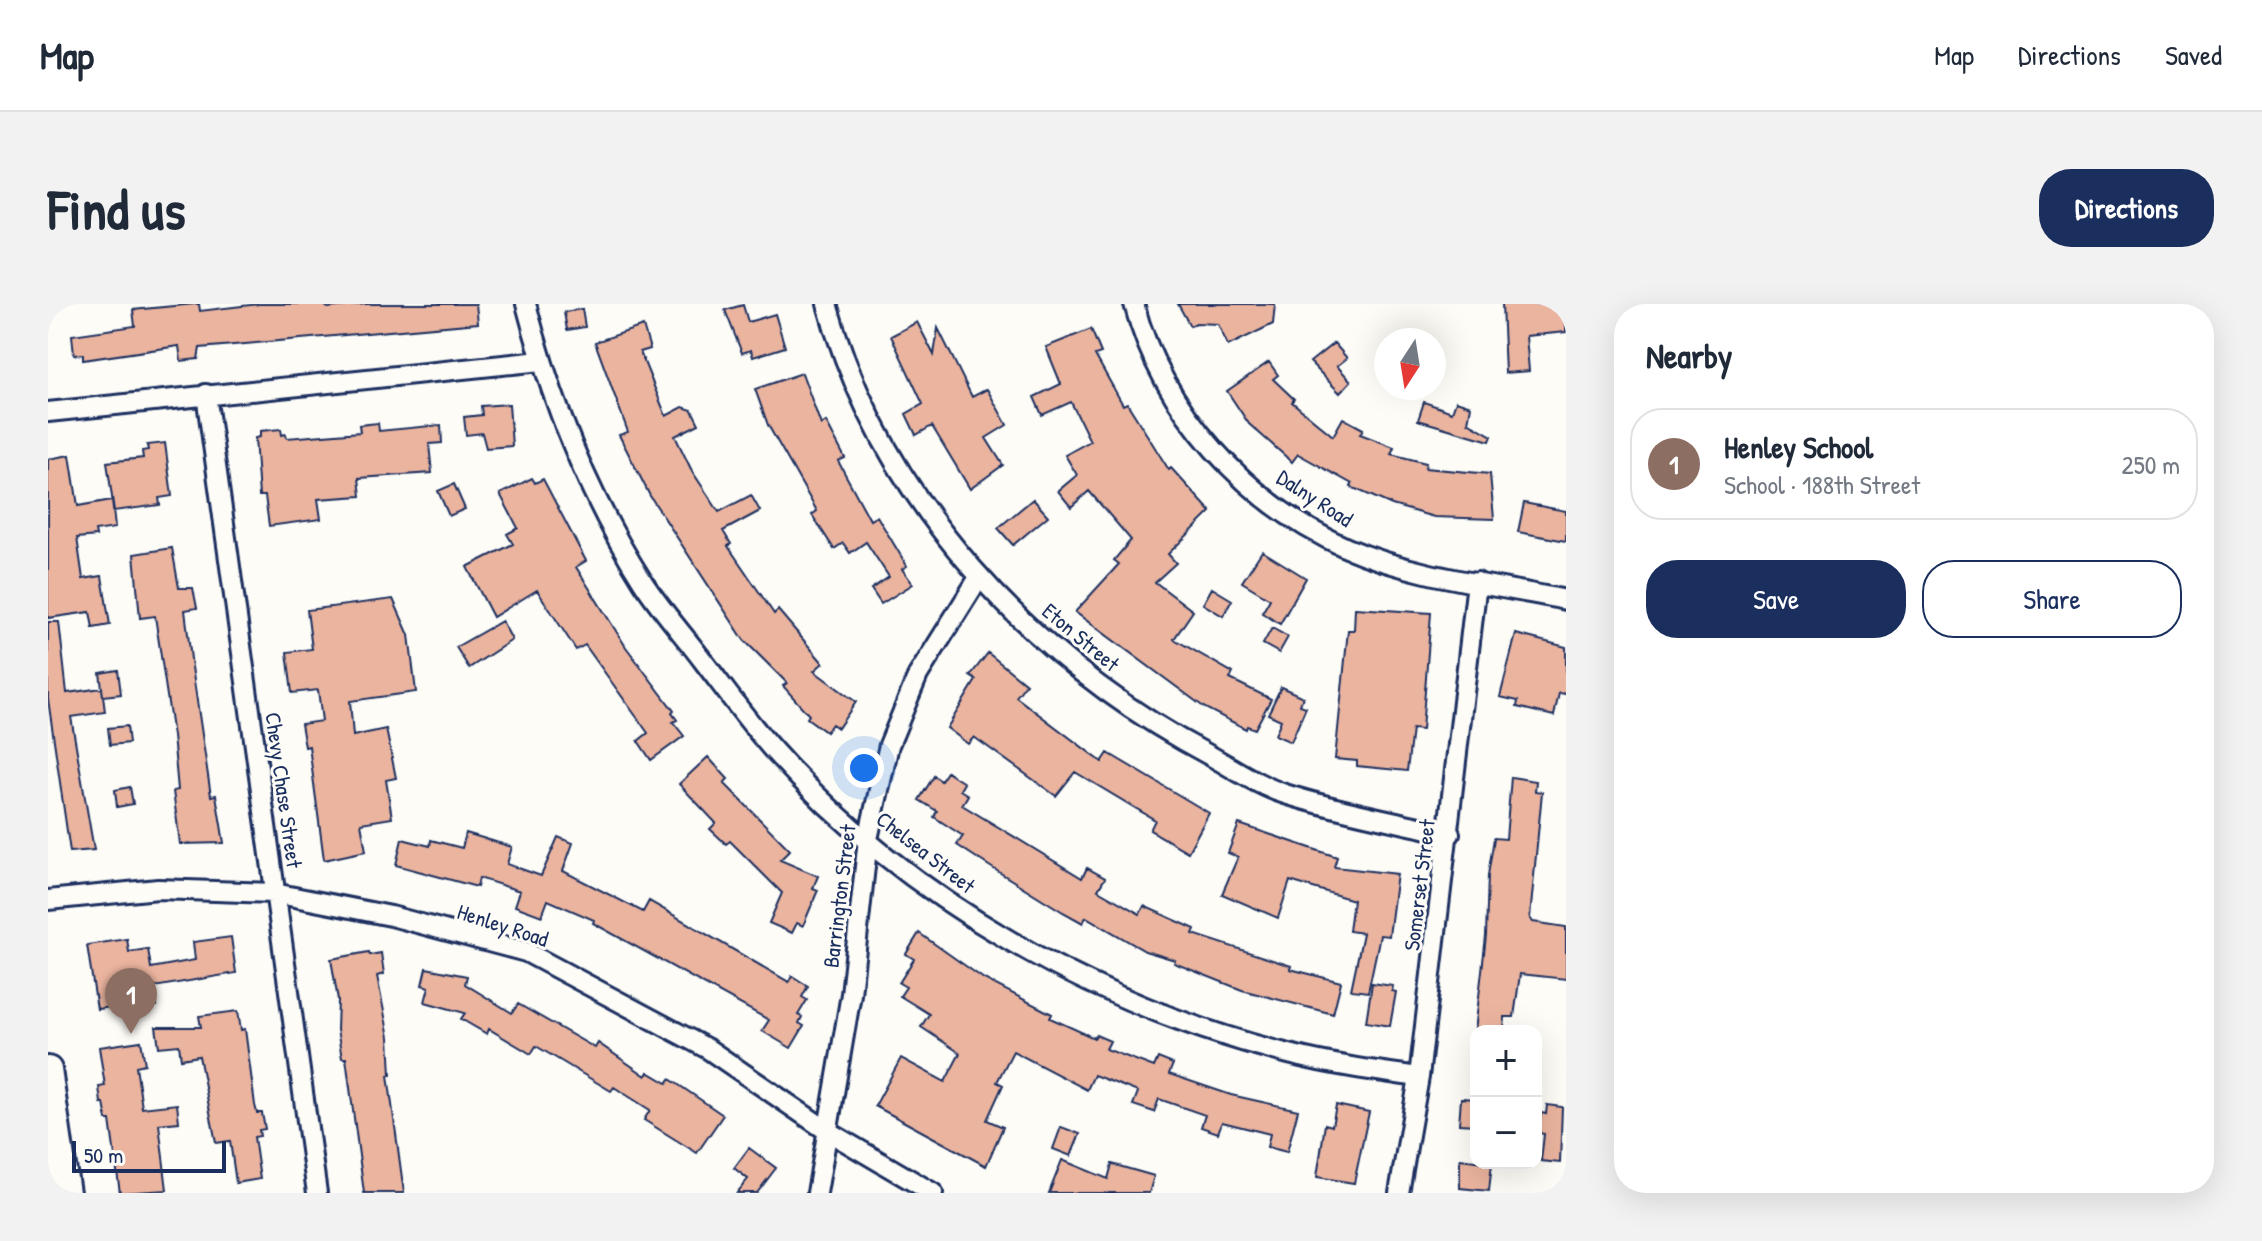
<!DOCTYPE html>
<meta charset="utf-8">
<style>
:root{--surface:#fff;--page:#f2f2f3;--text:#1f2937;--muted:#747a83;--line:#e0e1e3;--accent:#1b2f5e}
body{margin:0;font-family:"Patrick Hand",sans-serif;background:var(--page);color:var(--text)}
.controls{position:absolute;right:24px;bottom:24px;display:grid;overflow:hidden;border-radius:16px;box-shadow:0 8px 32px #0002}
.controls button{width:72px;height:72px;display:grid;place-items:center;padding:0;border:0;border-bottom:2px solid var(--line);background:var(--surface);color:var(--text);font:40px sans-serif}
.compass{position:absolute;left:1326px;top:24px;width:72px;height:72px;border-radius:50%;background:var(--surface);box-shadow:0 8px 32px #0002;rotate:192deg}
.scale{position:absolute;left:24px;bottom:20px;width:154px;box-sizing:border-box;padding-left:8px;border:4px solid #1b2f5e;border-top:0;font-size:22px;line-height:28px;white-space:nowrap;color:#1b2f5e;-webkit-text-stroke:6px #fdfcf7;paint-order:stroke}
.you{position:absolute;left:816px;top:464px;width:28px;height:28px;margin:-20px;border:6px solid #fff;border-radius:50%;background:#1a73e8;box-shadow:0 0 0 12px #1a73e833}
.badge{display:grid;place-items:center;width:52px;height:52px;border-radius:50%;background:var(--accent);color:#fff;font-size:26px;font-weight:700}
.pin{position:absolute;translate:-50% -66px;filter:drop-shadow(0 2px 4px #0008)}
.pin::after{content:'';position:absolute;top:42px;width:28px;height:24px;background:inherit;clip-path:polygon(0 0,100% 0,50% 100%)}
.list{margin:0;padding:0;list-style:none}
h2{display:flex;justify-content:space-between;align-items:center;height:104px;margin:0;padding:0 32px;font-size:34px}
h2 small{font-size:26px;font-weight:400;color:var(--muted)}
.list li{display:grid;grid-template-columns:52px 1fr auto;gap:24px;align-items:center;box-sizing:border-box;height:112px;margin:0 16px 16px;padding:0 16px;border:2px solid var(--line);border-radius:32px}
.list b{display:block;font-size:30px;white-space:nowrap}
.list p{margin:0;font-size:26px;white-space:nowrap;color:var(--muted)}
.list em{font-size:26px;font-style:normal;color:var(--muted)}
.actions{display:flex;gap:16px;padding:24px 32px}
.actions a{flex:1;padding:18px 0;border:2px solid var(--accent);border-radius:32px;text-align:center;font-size:28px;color:var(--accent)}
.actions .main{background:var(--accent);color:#fff}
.map{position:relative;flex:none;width:1518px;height:889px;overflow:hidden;border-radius:32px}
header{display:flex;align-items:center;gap:48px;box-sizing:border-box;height:112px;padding:0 40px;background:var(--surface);border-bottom:2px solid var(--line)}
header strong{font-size:38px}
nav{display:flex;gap:44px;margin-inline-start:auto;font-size:28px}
.intro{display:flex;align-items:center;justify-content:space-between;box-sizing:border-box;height:192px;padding:0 48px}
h1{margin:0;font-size:56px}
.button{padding:20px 36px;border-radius:32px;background:var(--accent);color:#fff;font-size:28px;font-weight:700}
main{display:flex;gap:48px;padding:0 48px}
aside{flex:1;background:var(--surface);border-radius:32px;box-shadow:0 8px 32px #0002}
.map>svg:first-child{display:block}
.building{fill:#ebb49f;stroke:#1b2f5e;stroke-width:2}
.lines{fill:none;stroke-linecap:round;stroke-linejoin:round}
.street-casing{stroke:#1b2f5e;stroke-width:24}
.secondary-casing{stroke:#1b2f5e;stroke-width:32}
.street{stroke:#fdfcf7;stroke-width:18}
.secondary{stroke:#fdfcf7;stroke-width:26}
.labels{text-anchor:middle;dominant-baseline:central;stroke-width:6;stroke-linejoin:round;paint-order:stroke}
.street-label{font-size:22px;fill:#1b2f5e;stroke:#fdfcf7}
</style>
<header>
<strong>Map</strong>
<nav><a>Map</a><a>Directions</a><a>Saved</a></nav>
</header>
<div class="intro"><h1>Find us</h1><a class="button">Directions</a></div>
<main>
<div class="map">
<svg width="1518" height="889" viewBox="0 0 1518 889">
<rect width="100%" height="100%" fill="#fdfcf7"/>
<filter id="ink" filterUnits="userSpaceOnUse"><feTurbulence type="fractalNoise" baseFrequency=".0125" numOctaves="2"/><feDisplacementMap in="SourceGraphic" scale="16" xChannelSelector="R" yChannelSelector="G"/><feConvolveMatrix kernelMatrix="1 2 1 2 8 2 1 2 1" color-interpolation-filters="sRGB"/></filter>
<g filter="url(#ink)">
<!-- building -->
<path class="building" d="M147,0H151L152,7L211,0H275L280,4L318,0H428L430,19L152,44L150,55L133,57L131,42L35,56V50L26,51L24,31L87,22L85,6Z
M1130,0H1227L1225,20L1180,42L1170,20L1148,19L1142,22Z
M1454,0H1518V28L1478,32L1481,67L1457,69Z
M695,1L700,18L727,10L737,43L705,53L703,46L694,49L677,6Z
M534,5L537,23L519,26L516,8Z
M869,18L886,51L890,24L924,93L939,85L959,121L938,134L955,161L922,185L884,122L868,131L858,110L875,100L843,32Z
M595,22L602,45L592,48L618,112L635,103L644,106L651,120L627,132L644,167L671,208L703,191L712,207L675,227L683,240L680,242L726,310L730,306L775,359L766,367L808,398L790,424L784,420L778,428L759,414L761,411L735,382L739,379L696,336L602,192L571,131L580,128L547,38Z
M1043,25L1053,49L1047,51L1075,101L1079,99L1121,166L1123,164L1163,208L1120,250L1128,259L1107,278L1145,307L1126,335L1185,369L1182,375L1223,395L1207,425L1199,422L1198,425L1157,404L1027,308L1071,260L1066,256L1083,236L1041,187L1023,203L1010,187L1029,171L1017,151L1042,137L1023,98L994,111L986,93L1013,80L998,43Z
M1286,39L1299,54L1289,62L1303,77L1292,89L1262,58Z
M1221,58L1230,71L1225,75L1246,95L1244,98L1285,132L1295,114L1315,125L1312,130L1346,143L1343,150L1378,159L1377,164L1442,170L1446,215L1386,213L1344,201L1303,183L1304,180L1250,150L1244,158L1201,120L1179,87Z
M754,69L773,121L778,118L797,154L790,157L822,216L829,212L859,262L854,265L865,280L833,300L823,285L841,273L818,238L802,249L795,239L786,245L764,211L769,207L720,121L707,85Z
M1408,97L1423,102L1420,118L1444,132L1442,137L1370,116L1376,98L1404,108Z
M461,100L464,142L438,144L434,129L418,131L416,113L434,111L433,102Z
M330,119L331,127L393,121L394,139L381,140L384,169L311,174L313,192L270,195L273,215L221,222L217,192H211L207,134L212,133V127L233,125L234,131L238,130L239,134L312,128L311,121Z
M117,139L124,192L111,194L112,201L66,207L59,158L95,154L94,147L100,146L99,141Z
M22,151L30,202L64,196L67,224L47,227L48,232L29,234L35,275L54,272L62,321L45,324L42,308L0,314V155Z
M484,174L487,179L495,175L538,257L528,263L578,343L626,407L624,409L629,416L625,418L636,432L603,456L590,437L600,429L537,341L528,346L489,286L445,313L419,263L465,240L459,230L470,224L452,190Z
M406,180L417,205L401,212L390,187Z
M985,195L1000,212L965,241L950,224Z
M1476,199L1518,207V237L1470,228Z
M124,244L131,284H145L149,304L137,306L144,363L163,492L168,491L176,539L132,540L125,487L130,486L125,432L107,312L92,314L86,250Z
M1214,247L1258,274L1232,320L1214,309L1222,295L1194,278Z
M1164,284L1184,296L1175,312L1155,300Z
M345,295L361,331L368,388L302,397L305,432L338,425L348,474L338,476L344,514L313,519L318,547L276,556L261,442L257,443L253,420L274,417L270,386L244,389L239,348L264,345L259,306Z
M1307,304L1383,309L1374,426L1364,425L1359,467L1309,462V457L1287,455L1300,326H1306Z
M454,317L464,336L421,364L408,343Z
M0,318H11L19,389L54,384L57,408L23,413L46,546L22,548L0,395Z
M1224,324L1240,333L1231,349L1215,340Z
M1468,330L1518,343V390L1511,389L1506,412L1469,403L1470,397L1452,393Z
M940,349L978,380L968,393L1054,458L1060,449L1161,509L1140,548L1102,526L1107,516L1027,468L1008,492L926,433L920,440L899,424L928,376L922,372Z
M70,366L73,390L55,392L52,369Z
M1233,383L1255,393L1252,401L1258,403L1243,438L1227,431L1233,416L1220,410Z
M79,422L81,439L62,441L60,424Z
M660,453L680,475L676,479L742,546L732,556L770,572L765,584L770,586L755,622L749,619L744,629L721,619L734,589L682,537L678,540L662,525L668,519L631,480Z
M899,468L916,479L912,486L920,491L914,501L1034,574L1039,564L1057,574L1050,586L1092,610L1096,602L1147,625L1145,630L1243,662L1242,665L1293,678L1285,710L1194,686L1126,659L1127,656L1097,647L1038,613L1035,619L1015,608L938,560L909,541L915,532L886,513L889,507L871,496L886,472L893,477Z
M1463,473L1488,477L1487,487L1494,488L1482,614L1485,618L1518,623V675L1472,670L1466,713H1457L1456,727H1427L1438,632L1440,571L1446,534L1458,535Z
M82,483L85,500L69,503L67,486Z
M1191,520L1289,553L1286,563L1349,570L1341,632L1332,631L1320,688L1303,686L1315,629L1301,627L1305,596L1242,577L1230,614L1174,590L1190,553L1180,549Z
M418,529L464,543L459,560L493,572L510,533L525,539L515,567L595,608L601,597L741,678L744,672L760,682L754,693L759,696L750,711L754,713L751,719L756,722L743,744L714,727L721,716L545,619L546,616L500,596L494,612L467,602L472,587L431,574L429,583L348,561L354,535L382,542L383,536L414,544Z
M871,629L936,675L1004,710L1002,714L1046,734L1048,731L1062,737L1058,745L1106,763L1110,754L1125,760L1121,770L1183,791L1250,806L1239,848L1219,843L1222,830L1174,818L1170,829L1153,823L1157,811L1111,795L1106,808L1085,801L1090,788L1046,771L1039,786L965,747L949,778L955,781L939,816L955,823L938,862L827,802L853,754L897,778L912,749L873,723L881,710L852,692L858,683L851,679L866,655L858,650Z
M183,633L188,669L106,683L109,702L90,705L89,699L49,705L39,641L79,635L81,648L100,645L103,664L147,656L145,638Z
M321,648L322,651L333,649L336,670L329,672L341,733L343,771H340L356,889H316L298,754H294L289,726L290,696L283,655Z
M378,664L419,672L417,680L464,709L470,700L547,744L550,739L598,772L600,768L619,779L622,775L675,811L649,849L596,816L602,806L566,783L563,787L488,742L483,750L441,725L439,730L413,715L417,709L377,698L381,683L374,681Z
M1324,679L1345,682L1344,687L1348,688L1342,722L1318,718Z
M190,707L193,726L197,725L207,801L209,809H214L217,825L211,826L212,832L206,833L212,875L188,879L182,837L168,839L151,752L133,755L131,741L111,743L108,723H153L151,712Z
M93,737L97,760L88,762L94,804L129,800L131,818L111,820L119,886L72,889L62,816H59L56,799H53L51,783L57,782L51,743Z
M1413,794L1428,795V821L1411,820Z
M1288,801L1321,808L1306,879L1269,873L1277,820L1284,822Z
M1499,801L1514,803L1512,859L1493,857L1496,830L1491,829L1493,809L1498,810Z
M1013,823L1032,830L1023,852L1005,845Z
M701,844L728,864L709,889H689L700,875L686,864Z
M1412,855L1444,859L1441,887L1412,884Z
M1014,856L1060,875L1064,860L1106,872L1101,889H1001Z"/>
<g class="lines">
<defs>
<path id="street" d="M478,0C503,97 541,193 595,278C613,306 636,331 656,358C679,388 701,419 726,447C859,596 1049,702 1241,750C1283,761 1328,767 1371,773
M779,0C833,196 985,358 1161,451C1185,464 1211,482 1237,490C1290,507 1348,517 1402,530
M1086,0C1114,106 1199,200 1299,244C1367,273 1446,281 1518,296
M158,90L269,889
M0,108L493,57
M0,596L110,585L226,589L343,612L478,648L660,745L781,828L885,889
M769,889L803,690L820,535L841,441L870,371L930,275
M1351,889L1371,773L1429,278"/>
<path id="secondary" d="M0,766L18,889"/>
</defs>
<!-- street casing -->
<use href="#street" class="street-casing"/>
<!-- secondary casing -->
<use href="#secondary" class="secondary-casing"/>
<!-- street -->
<use href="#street" class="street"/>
<!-- secondary -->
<use href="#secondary" class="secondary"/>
</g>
</g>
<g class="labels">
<!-- street labels -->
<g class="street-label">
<text transform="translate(1267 194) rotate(33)">Dalny Road</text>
<text transform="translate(1033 333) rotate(40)">Eton Street</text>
<text transform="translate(236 486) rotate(82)">Chevy Chase Street</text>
<text transform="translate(878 548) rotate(38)">Chelsea Street</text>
<text transform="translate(1371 581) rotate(-83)">Somerset Street</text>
<text transform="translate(791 592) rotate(-83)">Barrington Street</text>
<text transform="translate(455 621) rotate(18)">Henley Road</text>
</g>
</g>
</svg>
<div class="controls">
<button>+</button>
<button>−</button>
</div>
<svg class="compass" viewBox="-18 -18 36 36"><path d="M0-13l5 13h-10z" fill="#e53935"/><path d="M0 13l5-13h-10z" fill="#747a83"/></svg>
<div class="scale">50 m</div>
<div class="you"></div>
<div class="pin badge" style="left:83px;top:730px;background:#8d6e63">1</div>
</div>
<aside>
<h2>Nearby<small></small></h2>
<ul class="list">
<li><span class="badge" style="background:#8d6e63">1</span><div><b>Henley School</b><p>School · 188th Street</p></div><em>250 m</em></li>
</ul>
<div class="actions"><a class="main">Save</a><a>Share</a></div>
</aside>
</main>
